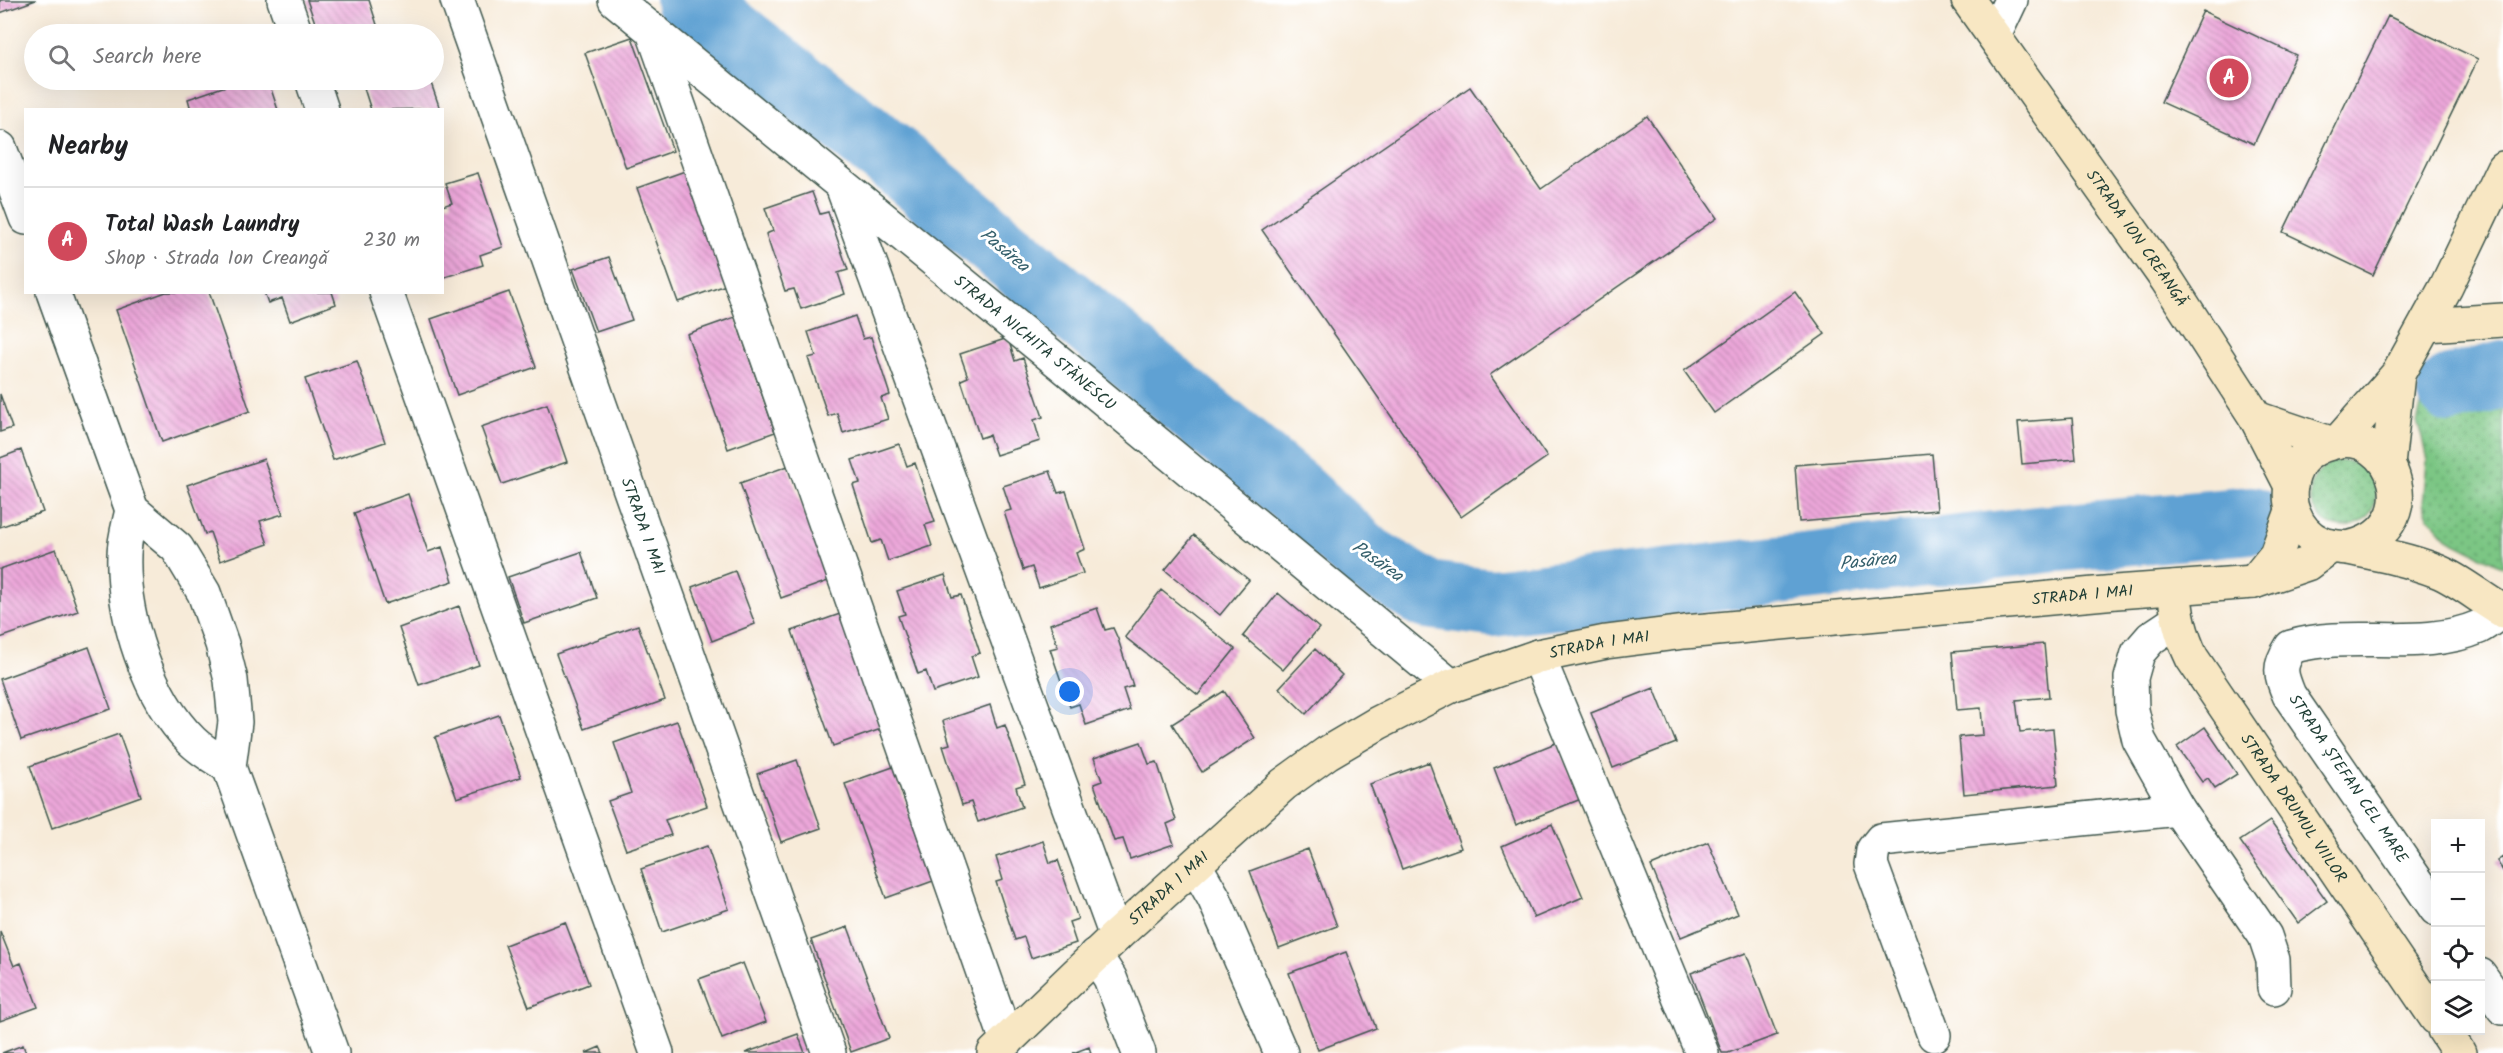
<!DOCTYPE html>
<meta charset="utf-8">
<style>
:root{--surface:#fff;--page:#f6f6f6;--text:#202124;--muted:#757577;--line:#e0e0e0;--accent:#d1495b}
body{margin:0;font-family:Kalam,sans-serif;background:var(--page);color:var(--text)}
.controls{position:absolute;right:18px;bottom:18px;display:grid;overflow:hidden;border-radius:0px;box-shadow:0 6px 24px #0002}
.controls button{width:54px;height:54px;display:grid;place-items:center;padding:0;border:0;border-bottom:2px solid var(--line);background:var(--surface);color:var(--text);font:30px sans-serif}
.you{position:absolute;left:1070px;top:692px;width:21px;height:21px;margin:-15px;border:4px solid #fff;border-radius:50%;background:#1a73e8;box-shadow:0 0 0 9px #1a73e833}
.badge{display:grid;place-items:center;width:39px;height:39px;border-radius:50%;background:var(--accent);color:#fff;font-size:20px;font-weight:700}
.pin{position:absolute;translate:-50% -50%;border:3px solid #fff;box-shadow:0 2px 6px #0006}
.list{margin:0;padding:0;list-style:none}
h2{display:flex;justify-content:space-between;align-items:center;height:78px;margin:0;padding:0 24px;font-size:26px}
h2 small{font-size:20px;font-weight:400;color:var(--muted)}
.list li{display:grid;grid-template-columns:39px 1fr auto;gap:18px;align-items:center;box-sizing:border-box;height:108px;padding:0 24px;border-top:2px solid var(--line)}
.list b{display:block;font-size:22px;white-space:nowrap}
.list p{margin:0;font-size:20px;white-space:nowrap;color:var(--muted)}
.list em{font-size:20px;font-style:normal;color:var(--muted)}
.icon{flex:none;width:33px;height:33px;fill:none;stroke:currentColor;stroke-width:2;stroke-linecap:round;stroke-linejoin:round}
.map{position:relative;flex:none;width:2503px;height:1053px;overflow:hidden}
.search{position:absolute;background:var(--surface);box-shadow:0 6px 24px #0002;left:24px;top:24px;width:420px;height:66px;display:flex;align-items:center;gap:15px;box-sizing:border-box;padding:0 21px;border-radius:33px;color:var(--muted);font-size:22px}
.panel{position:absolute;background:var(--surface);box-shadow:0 6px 24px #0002;left:24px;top:108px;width:420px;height:186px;border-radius:0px}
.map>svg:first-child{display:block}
.grass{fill:url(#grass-dots);stroke:#4d825c;stroke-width:1.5}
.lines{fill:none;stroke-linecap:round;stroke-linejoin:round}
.river{stroke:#5fa1d3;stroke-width:68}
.building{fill:url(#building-back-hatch)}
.street-casing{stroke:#3f574d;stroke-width:36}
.secondary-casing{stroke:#3f574d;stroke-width:36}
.street{stroke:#fff;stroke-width:33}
.secondary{stroke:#f8e7c3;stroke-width:33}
.labels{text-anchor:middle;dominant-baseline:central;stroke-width:6;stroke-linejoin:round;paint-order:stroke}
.street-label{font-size:16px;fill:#1f3d34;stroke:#fff}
.water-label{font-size:18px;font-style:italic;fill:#35606c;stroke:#fff}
</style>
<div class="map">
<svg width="2503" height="1053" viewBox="0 0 2503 1053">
<defs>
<pattern id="grass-dots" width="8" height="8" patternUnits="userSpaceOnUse" patternTransform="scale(1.5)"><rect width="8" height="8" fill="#7bc684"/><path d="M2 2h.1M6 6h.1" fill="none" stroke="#64a26d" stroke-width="1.8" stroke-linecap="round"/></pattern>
<pattern id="building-back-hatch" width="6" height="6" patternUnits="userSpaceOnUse" patternTransform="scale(1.5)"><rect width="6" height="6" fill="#eda7da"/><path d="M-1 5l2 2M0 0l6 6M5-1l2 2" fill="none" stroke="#bf89b2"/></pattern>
</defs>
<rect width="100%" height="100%" fill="#fff"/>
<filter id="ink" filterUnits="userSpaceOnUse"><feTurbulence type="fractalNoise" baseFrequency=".0167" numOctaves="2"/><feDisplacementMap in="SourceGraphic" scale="12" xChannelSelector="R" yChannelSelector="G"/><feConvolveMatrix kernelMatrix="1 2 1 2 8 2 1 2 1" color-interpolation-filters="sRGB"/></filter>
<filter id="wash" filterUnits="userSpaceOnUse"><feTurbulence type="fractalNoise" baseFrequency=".008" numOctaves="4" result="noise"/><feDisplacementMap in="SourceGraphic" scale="24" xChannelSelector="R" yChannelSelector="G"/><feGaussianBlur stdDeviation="1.35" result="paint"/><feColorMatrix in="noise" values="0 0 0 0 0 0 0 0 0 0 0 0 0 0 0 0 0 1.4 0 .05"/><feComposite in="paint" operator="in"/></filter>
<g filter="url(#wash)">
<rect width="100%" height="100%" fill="#f7ebd9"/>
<!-- grass -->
<path class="grass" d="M2503,385V567L2449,540L2428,516L2423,504L2427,461L2422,437L2417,422L2424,393L2444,421L2479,402Z
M2310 494a33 33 0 1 1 66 0a33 33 0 1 1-66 0Z"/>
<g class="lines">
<!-- river -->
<path class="river" d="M689,0L894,159L1294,492L1367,559L1427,595L1492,603L2047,539L2251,520
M2451,389L2503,375"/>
</g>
<g id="blocks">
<!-- building -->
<path class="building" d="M0,0H36L0,13Z
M307,0H369L380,34H319Z
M2203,11L2296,55L2254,144L2161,102Z
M2388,16L2478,59L2373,275L2283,232Z
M632,37L673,151L626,168L585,53Z
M243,80H268L278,110H191L188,99Z
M371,80H430L440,109L371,110L362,82Z
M1470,87L1541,189L1647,116L1717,218L1490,375L1547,457L1461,517L1262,230Z
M685,171L726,285L678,302L637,188Z
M478,173L503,247L480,255L483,265L442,278V206L452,203L445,183Z
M812,192L820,214L828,212L848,270L838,273L845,294L801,309L794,289L785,291L766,234L773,231L765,208Z
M609,257L632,320L596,332L573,269Z
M166,292H209L250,411L162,442L116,310Z
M264,292H332L336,304L290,321L282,298L268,303Z
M509,292L536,367L457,395L431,319Z
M1795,292L1825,334L1714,413L1684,371Z
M855,316L863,339L871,337L890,395L881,398L888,419L843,433L837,413L828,416L808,358L816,356L808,332Z
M735,317L775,432L728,449L687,334Z
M1008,338L1015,361L1023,358L1043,417L1034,420L1040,441L996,455L989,435L980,438L961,380L968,377L960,354Z
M357,361L385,442L333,460L305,379Z
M0,394L12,428L0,432Z
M547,404L567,462L502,484L481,427Z
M2072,418L2076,459L2022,464L2018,422Z
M899,444L907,466L915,463L935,522L925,525L932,546L888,561L881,540L872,543L853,485L860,483L852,460Z
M21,450L43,512L0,527V458Z
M1932,454L1937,510L1799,522L1795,465Z
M264,459L283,514L260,521L268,544L220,561L210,532L205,534L187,485Z
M788,466L828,581L781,598L740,483Z
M1050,471L1058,493L1066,491L1085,549L1076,553L1083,573L1039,588L1032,567L1023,570L1004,512L1011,510L1003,486Z
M408,494L428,552L442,547L453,581L385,604L354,513Z
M1194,535L1249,580L1220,615L1165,570Z
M56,549L78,611L0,638V569Z
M581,552L597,598L524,623L508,577Z
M735,571L755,624L712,641L692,587Z
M945,575L952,597L961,595L980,653L971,656L978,677L933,692L926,671L918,674L898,616L905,614L897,591Z
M1161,590L1235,649L1198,695L1125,637Z
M1278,593L1319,628L1283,670L1243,636Z
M459,606L479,665L419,685L399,628Z
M1097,608L1105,630L1113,628L1118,639L1133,686L1123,689L1130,710L1086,725L1079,704L1070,707L1050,649L1058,647L1050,624Z
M840,614L881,729L833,746L792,631Z
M638,625L665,700L584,729L556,654Z
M2044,644L2049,697L2016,700L2020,732L2053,729L2058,785L1964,794L1959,737L1983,735L1981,708L1957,710L1952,652Z
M89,647L111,709L21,740L0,679Z
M1315,649L1342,675L1306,714L1279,688Z
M1654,688L1676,743L1613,768L1591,713Z
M1224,691L1255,738L1202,772L1172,724Z
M990,705L997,728L1005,725L1025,784L1016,787L1022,807L978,822L971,802L962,805L943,746L950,744L943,721Z
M499,715L521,777L457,798L435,737Z
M677,721L707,806L665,820L671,835L626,850L608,801L631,793L614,743Z
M2205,727L2237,774L2215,788L2208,778L2202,782L2177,747Z
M119,734L141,796L52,828L30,766Z
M1141,742L1149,764L1157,762L1176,820L1167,824L1174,844L1130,859L1123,839L1114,841L1094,784L1102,781L1094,758Z
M1558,742L1581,799L1516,825L1494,768Z
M797,760L821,828L781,842L757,774Z
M1429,762L1461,848L1402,869L1370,784Z
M893,767L933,881L886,898L845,784Z
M2270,821L2327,901L2298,923L2240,841Z
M1552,824L1583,897L1534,918L1502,846Z
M1043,841L1050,863L1058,860L1078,919L1069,922L1076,943L1031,958L1024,937L1015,940L996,882L1003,880L996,857Z
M1708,842L1738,914L1681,937L1651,866Z
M707,846L729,909L662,932L641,869Z
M1308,849L1337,926L1279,948L1250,871Z
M2503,857V871L2497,861Z
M565,922L589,984L529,1007L505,945Z
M848,927L889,1038L851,1052L811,940Z
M0,931L14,966L21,963L38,1007L0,1021Z
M1346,952L1376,1028L1318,1050L1289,973Z
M1746,953L1777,1035L1728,1053H1722L1691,973Z
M743,963L766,1022L722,1039L699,979Z
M798,1034L805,1053H745Z
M23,1045L26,1053H2Z
M600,1047L603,1053H586Z
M1089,1047L1091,1053H1073Z"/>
</g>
</g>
<g filter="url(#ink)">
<use href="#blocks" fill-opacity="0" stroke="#3f574d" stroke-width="1.5"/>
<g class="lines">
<defs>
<g id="street">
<path d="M284,0L296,34"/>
<path id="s1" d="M457,0L829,1053"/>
<path id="s2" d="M615,0L1060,363L1451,686"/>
<path d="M652,29L1007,1041"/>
<path d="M1994,36L2011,0"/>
<path d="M312,80L322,110"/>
<path d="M0,148L26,218"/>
<path d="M842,186L1116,936"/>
<path d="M53,292L132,510L177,548L204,593L222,644L231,680L235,722L229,767L332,1053"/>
<path d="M386,292L657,1053"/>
<path d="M132,510C129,524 124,540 124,555C122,615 148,698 192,741C202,751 217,759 229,767"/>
<path d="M2178,620L2151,638L2138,653L2131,678L2132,710L2139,740L2178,809L2265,936L2273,960L2274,988"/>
<path d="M1538,656L1702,1053"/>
<path d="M1195,865L1214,898L1281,1053"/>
<path d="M2436,909L2289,695C2280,673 2278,667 2291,647C2351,629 2421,652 2479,627C2487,623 2495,616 2502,611"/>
<path d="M1095,955L1110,978L1139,1053"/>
<path d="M2480,975L2503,1008"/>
<path d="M1934,1035L1871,864L1873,850L1881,840L2178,809"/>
</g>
<g id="secondary">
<path id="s3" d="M1968,0L2167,280L2256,418L2291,486"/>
<path d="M2426,325L2503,320"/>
<path d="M2256,418L2330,443"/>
<path d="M2339,441L2398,374L2446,287L2503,168"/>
<path d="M2388,465L2398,374"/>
<path d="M2346,548C2431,533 2396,423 2331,443C2319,446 2308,452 2300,462C2290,477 2287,498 2294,514C2299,527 2309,538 2321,543C2330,547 2339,547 2348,548C2378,554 2409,560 2437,571C2460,580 2481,599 2503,611"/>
<path d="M2254,582L2276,555L2292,511"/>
<path id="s4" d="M2175,588C2175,614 2181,635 2192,658L2436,1018"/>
<path d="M2444,1030L2459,1053"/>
<path id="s5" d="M994,1053L1116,936L1284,784L1327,753L1378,723L1451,686L1538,656L1606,642L1685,632L2116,592L2254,582L2307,564L2331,546"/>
</g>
</defs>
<!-- street casing -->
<use href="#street" class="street-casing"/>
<!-- secondary casing -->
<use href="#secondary" class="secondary-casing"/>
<!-- street -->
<use href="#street" class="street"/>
<!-- secondary -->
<use href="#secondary" class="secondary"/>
</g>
</g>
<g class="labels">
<!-- street labels -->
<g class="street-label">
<text stroke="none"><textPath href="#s3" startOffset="292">STRADA ION CREANGĂ</textPath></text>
<text stroke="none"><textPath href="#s2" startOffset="542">STRADA NICHITA STĂNESCU</textPath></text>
<text stroke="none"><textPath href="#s1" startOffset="558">STRADA 1 MAI</textPath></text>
<text stroke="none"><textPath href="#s5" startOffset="1230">STRADA 1 MAI</textPath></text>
<text stroke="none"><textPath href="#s5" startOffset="744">STRADA 1 MAI</textPath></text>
<text transform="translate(2348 779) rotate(56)">STRADA ȘTEFAN CEL MARE</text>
<text stroke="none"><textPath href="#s4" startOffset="254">STRADA DRUMUL VIILOR</textPath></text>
<text stroke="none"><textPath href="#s5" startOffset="240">STRADA 1 MAI</textPath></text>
</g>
<!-- water labels -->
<g class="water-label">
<text transform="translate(1004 251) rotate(40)">Pasărea</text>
<text transform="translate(1377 562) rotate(35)">Pasărea</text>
<text transform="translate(1868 562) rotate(-6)">Pasărea</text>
</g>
</g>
</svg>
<div class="controls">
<button>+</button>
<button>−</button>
<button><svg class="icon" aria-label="locate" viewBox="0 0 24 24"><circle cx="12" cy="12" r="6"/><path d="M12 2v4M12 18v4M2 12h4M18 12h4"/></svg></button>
<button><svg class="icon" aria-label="layers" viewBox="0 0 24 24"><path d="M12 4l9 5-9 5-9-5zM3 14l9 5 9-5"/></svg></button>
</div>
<div class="you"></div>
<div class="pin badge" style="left:2229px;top:78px">A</div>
<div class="search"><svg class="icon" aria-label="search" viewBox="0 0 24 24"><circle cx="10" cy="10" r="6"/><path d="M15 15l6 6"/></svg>Search here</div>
<section class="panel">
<h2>Nearby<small></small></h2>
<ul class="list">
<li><span class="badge">A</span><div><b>Total Wash Laundry</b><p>Shop · Strada Ion Creangă</p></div><em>230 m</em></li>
</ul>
</section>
</div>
